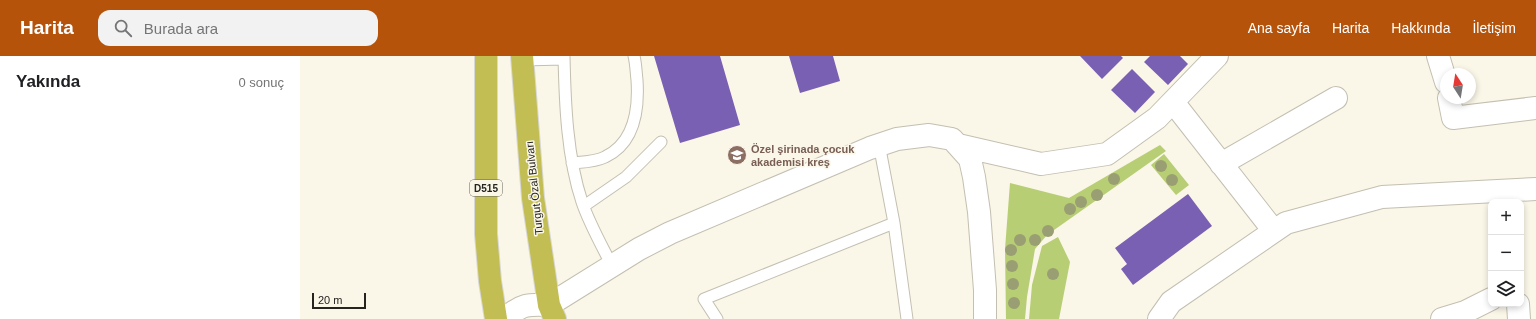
<!DOCTYPE html>
<html lang="tr">
<meta charset="utf-8">
<style>
:root{--surface:#fff;--page:#f2f2f2;--text:#202124;--muted:#757577;--line:#e0e0e0;--accent:#b45309}
body{margin:0;font-family:Arial,sans-serif;background:var(--page);color:var(--text)}
.controls{position:absolute;right:12px;bottom:12px;display:grid;overflow:hidden;border-radius:8px;box-shadow:0 2px 6px #0003}
.controls button{width:36px;height:36px;display:grid;place-items:center;padding:0;border:0;border-bottom:1px solid var(--line);background:var(--surface);color:var(--text);font:20px sans-serif}
.compass{position:absolute;left:1140px;top:12px;width:36px;height:36px;border-radius:50%;background:var(--surface);box-shadow:0 2px 6px #0003;rotate:348deg}
.scale{position:absolute;left:12px;bottom:10px;width:54px;box-sizing:border-box;padding-left:4px;border:2px solid #25241f;border-top:0;font-size:11px;line-height:14px;white-space:nowrap;color:#25241f;-webkit-text-stroke:3px #faf6e8;paint-order:stroke}
.list{margin:0;padding:0;list-style:none}
h2{display:flex;justify-content:space-between;align-items:center;height:52px;margin:0;padding:0 16px;font-size:17px}
h2 small{font-size:13px;font-weight:400;color:var(--muted)}
.icon{flex:none;width:22px;height:22px;fill:none;stroke:currentColor;stroke-width:2;stroke-linecap:round;stroke-linejoin:round}
.map{position:relative;flex:none;width:1236px;height:263px;overflow:hidden}
header{display:flex;align-items:center;gap:24px;box-sizing:border-box;height:56px;padding:0 20px;background:var(--accent);color:#fff}
header strong{font-size:19px}
nav{display:flex;gap:22px;margin-inline-start:auto;font-size:14px}
.search{width:280px;height:36px;background:var(--page);display:flex;align-items:center;gap:10px;box-sizing:border-box;padding:0 14px;border-radius:12px;color:var(--muted);font-size:15px}
main{display:flex}
aside{flex:1;background:var(--surface)}
.map>svg:first-child{display:block}
.green{fill:#b8ce74}
.building{fill:#7a60b2}
.lines{fill:none;stroke-linecap:round;stroke-linejoin:round}
.lane-casing{stroke:#c3bfb1;stroke-width:13}
.street-casing{stroke:#c3bfb1;stroke-width:24}
.secondary-casing{stroke:#c3bfb1;stroke-width:24}
.highway-casing{stroke:#d8d8d7;stroke-width:24}
.lane{stroke:#fff;stroke-width:11}
.street{stroke:#fff;stroke-width:22}
.secondary{stroke:#fff;stroke-width:22}
.highway{stroke:#c2be54;stroke-width:22}
.tree{fill:#999f72}
.labels{text-anchor:middle;dominant-baseline:central;stroke-width:3;stroke-linejoin:round;paint-order:stroke}
.shield{fill:#faf6e8;stroke:#65635b;stroke-width:1}
.shield-label{font-size:10px;font-weight:bold;fill:#25241f}
.education-label{font-size:11px;font-weight:bold;fill:#785e54;stroke:#faf6e8;text-anchor:start}
.street-label{font-size:11px;fill:#25241f;stroke:#faf6e8}
</style>
<header>
<strong>Harita</strong>
<div class="search"><svg class="icon" aria-label="search" viewBox="0 0 24 24"><circle cx="10" cy="10" r="6"/><path d="M15 15l6 6"/></svg>Burada ara</div>
<nav><a>Ana sayfa</a><a>Harita</a><a>Hakkında</a><a>İletişim</a></nav>
</header>
<main>
<aside>
<h2>Yakında<small>0 sonuç</small></h2>
<ul class="list">
</ul>
</aside>
<div class="map">
<svg width="1236" height="263" viewBox="0 0 1236 263">
<rect width="100%" height="100%" fill="#faf6e8"/>
<!-- green -->
<path class="green" d="M860,89L866,95L747,179L735,193L727,241L725,263H706L705,193L710,127L769,142Z
M864,98L889,129L876,139L851,109Z
M758,181L770,206L759,263H729L732,229L742,190Z"/>
<!-- building -->
<path class="building" d="M354,0H420L440,69L380,87Z
M489,0H533L540,25L500,37Z
M780,0H821L823,2L802,23Z
M850,0H880L888,8L868,29L844,6Z
M832,13L855,36L835,57L811,34Z
M888,138L912,170L833,229L821,213L827,208L815,192Z"/>
<g class="lines">
<defs>
<path id="lane" d="M264,0C265,47 267,101 282,146C289,167 302,190 312,210
M222,4L264,3
M579,88L594,167L607,263
M272,107C283,106 295,106 305,101C335,87 339,54 337,24C336,16 336,8 334,0
M284,150L326,121L361,86
M417,263L404,243L594,167"/>
<path id="street" d="M1138,0L1146,26
M1149,42L1153,62L1236,52
M873,46L974,175
M658,89L741,108L807,98L857,62L917,0
M921,108L1036,42
M1218,248L1219,263
M249,249L339,193L370,177L570,92L597,83L629,79L652,83L670,103L674,121L679,156L685,234V263
M859,263L871,246L986,167L1082,141L1236,133
M1142,263L1165,256L1191,243"/>
<path id="secondary" d="M205,263C221,248 228,248 249,249"/>
<path id="highway" d="M186,0V178L190,225L196,263
M222,0L233,142L249,249L255,263"/>
</defs>
<!-- lane casing -->
<use href="#lane" class="lane-casing"/>
<!-- street casing -->
<use href="#street" class="street-casing"/>
<!-- secondary casing -->
<use href="#secondary" class="secondary-casing"/>
<!-- highway casing -->
<use href="#highway" class="highway-casing"/>
<!-- lane -->
<use href="#lane" class="lane"/>
<!-- street -->
<use href="#street" class="street"/>
<!-- secondary -->
<use href="#secondary" class="secondary"/>
<!-- highway -->
<use href="#highway" class="highway"/>
</g>
<!-- trees -->
<g class="tree">
<circle cx="861" cy="110" r="6"/>
<circle cx="814" cy="123" r="6"/>
<circle cx="872" cy="124" r="6"/>
<circle cx="797" cy="139" r="6"/>
<circle cx="781" cy="146" r="6"/>
<circle cx="770" cy="153" r="6"/>
<circle cx="748" cy="175" r="6"/>
<circle cx="720" cy="184" r="6"/>
<circle cx="735" cy="184" r="6"/>
<circle cx="711" cy="194" r="6"/>
<circle cx="712" cy="210" r="6"/>
<circle cx="753" cy="218" r="6"/>
<circle cx="713" cy="228" r="6"/>
<circle cx="714" cy="247" r="6"/>
</g>
<!-- icons -->
<defs>
<symbol id="school-disc" viewBox="-11 -11 22 22"><circle r="9.5" fill="#8d6e63" stroke="#faf6e8"/><path d="M0-5L7-2L0 1L-7-2ZM-4 1L0 2.5L4 1V4Q0 6-4 4Z" fill="#fff"/></symbol>
</defs>
<g fill-rule="evenodd">
<use href="#school-disc" x="426" y="88" width="22" height="22"/>
</g>
<g class="labels">
<!-- shield labels -->
<rect class="shield" x="170" y="124" width="32" height="16" rx="3"/>
<g class="shield-label">
<text x="186" y="132">D515</text>
</g>
<!-- education labels -->
<g class="education-label">
<text x="451" y="93">Özel şirinada çocuk<tspan x="451" dy="13">akademisi kreş</tspan></text>
</g>
<!-- street labels -->
<g class="street-label">
<text transform="translate(234 132) rotate(-96)">Turgut Özal Bulvarı</text>
</g>
</g>
</svg>
<div class="controls">
<button>+</button>
<button>−</button>
<button><svg class="icon" aria-label="layers" viewBox="0 0 24 24"><path d="M12 4l9 5-9 5-9-5zM3 14l9 5 9-5"/></svg></button>
</div>
<svg class="compass" viewBox="-18 -18 36 36"><path d="M0-13l5 13h-10z" fill="#e53935"/><path d="M0 13l5-13h-10z" fill="#757577"/></svg>
<div class="scale">20 m</div>
</div>
</main>
